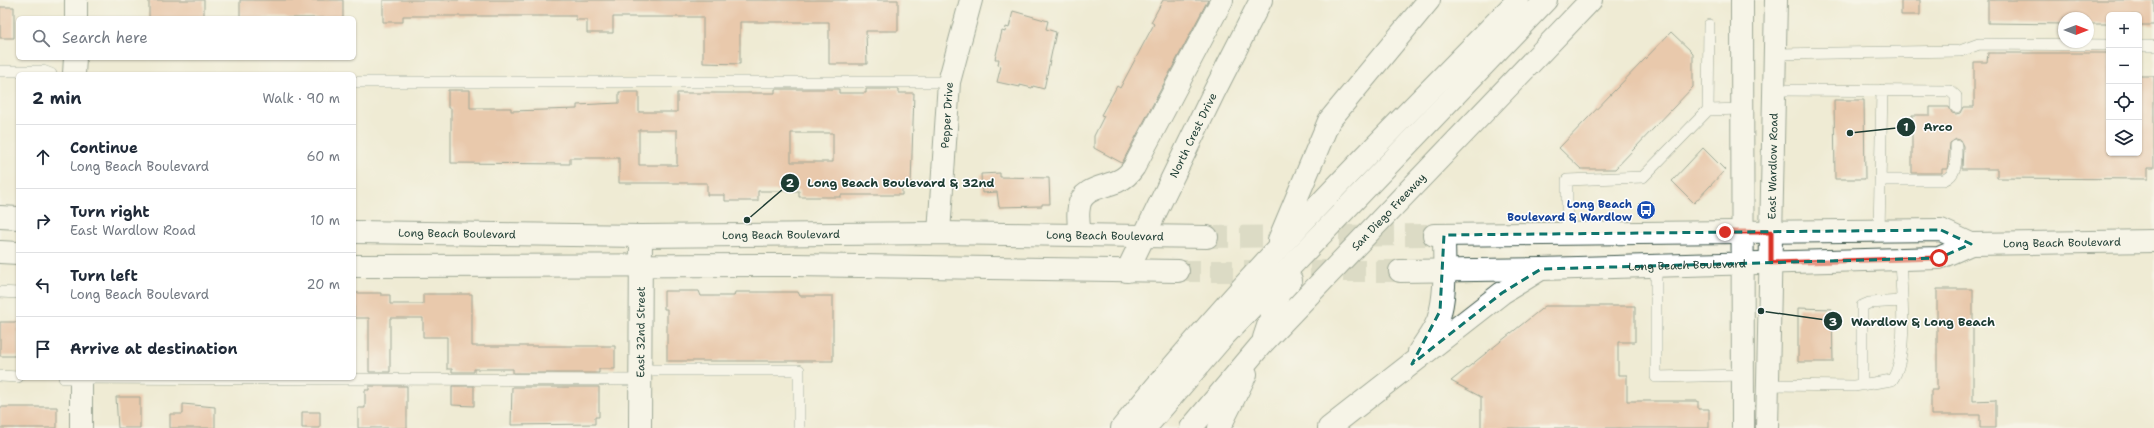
<!DOCTYPE html>
<meta charset="utf-8">
<style>
:root{--surface:#fff;--page:#f2f2f3;--text:#1f2937;--muted:#747a83;--line:#e0e1e3}
body{margin:0;font-family:"Shantell Sans",sans-serif;background:var(--page);color:var(--text)}
.controls{position:absolute;right:12px;top:12px;display:grid;overflow:hidden;border-radius:6px;box-shadow:0 1px 3px #0004}
.controls button{width:36px;height:36px;display:grid;place-items:center;padding:0;border:0;border-bottom:1px solid var(--line);background:var(--surface);color:var(--text);font:20px sans-serif}
.compass{position:absolute;left:2058px;top:12px;width:36px;height:36px;border-radius:50%;background:var(--surface);box-shadow:0 1px 3px #0004;rotate:90deg}
.stop{position:absolute;width:12px;height:12px;margin:-9px;border:3px solid #d93025;border-radius:50%;background:#fff}
.stop.end{background:#d93025;border-color:#fff;box-shadow:0 1px 4px #0008}
.list{margin:0;padding:0;list-style:none}
h2{display:flex;justify-content:space-between;align-items:center;height:52px;margin:0;padding:0 16px;font-size:17px}
h2 small{font-size:13px;font-weight:400;color:var(--muted)}
.list li{display:grid;grid-template-columns:26px 1fr auto;gap:12px;align-items:center;box-sizing:border-box;height:64px;padding:0 16px;border-top:1px solid var(--line)}
.list b{display:block;font-size:15px;white-space:nowrap}
.list p{margin:0;font-size:13px;white-space:nowrap;color:var(--muted)}
.list em{font-size:13px;font-style:normal;color:var(--muted)}
.icon{flex:none;width:22px;height:22px;fill:none;stroke:currentColor;stroke-width:2;stroke-linecap:round;stroke-linejoin:round}
.map{position:relative;flex:none;width:2154px;height:428px;overflow:hidden}
.search{position:absolute;background:var(--surface);box-shadow:0 1px 3px #0004;left:16px;top:16px;width:340px;height:44px;display:flex;align-items:center;gap:10px;box-sizing:border-box;padding:0 14px;border-radius:6px;color:var(--muted);font-size:15px}
.panel{position:absolute;background:var(--surface);box-shadow:0 1px 3px #0004;left:16px;top:72px;width:340px;height:308px;border-radius:6px}
.map>svg:first-child{display:block}
.building{fill:#e29f7b;fill-rule:evenodd}
.lines{fill:none;stroke-linecap:round;stroke-linejoin:round}
.primary-tunnel{stroke:#c5c8b4;stroke-width:22;stroke-dasharray:22 11;stroke-linecap:butt}
.service-casing{stroke:#3e574c;stroke-width:12}
.minor-casing{stroke:#3e574c;stroke-width:24}
.tertiary-casing{stroke:#3e574c;stroke-width:24}
.secondary-casing{stroke:#3e574c;stroke-width:24}
.primary-casing{stroke:#3e574c;stroke-width:24}
.motorway-casing{stroke:#3e574c;stroke-width:24}
.service{stroke:#fff;stroke-width:11}
.minor{stroke:#fff;stroke-width:22}
.tertiary{stroke:#fff;stroke-width:22}
.secondary{stroke:#fff;stroke-width:22}
.primary{stroke:#fff;stroke-width:22}
.motorway{stroke:#fff;stroke-width:22}
.route{stroke:#d93025;stroke-width:5}
.marked{fill:none;stroke:#0f766e;stroke-width:3;stroke-dasharray:8 5;stroke-linejoin:round}
.labels{text-anchor:middle;dominant-baseline:central;stroke-width:3;stroke-linejoin:round;paint-order:stroke}
.street-label{font-size:11px;fill:#1f3d34;stroke:#fff}
.transit-label{font-size:11px;font-weight:bold;fill:#164399;stroke:#fff;text-anchor:end}
.leader{fill:none;stroke:#1f3d34;stroke-width:1.5}
.callout-dot{fill:#1f3d34;stroke:#fff;stroke-width:1.5}
.mark-label{font-size:12px;text-anchor:middle;font-weight:bold;fill:#fff}
.callout-label{font-size:12px;text-anchor:middle;font-weight:bold;fill:#1f3d34;stroke:#fff;stroke-width:3;stroke-linejoin:round;paint-order:stroke}
</style>
<div class="map">
<svg width="2154" height="428" viewBox="0 0 2154 428">
<rect width="100%" height="100%" fill="#fff"/>
<filter id="ink" filterUnits="userSpaceOnUse"><feTurbulence type="fractalNoise" baseFrequency=".025" numOctaves="2"/><feDisplacementMap in="SourceGraphic" scale="8" xChannelSelector="R" yChannelSelector="G"/><feConvolveMatrix kernelMatrix="1 2 1 2 8 2 1 2 1" color-interpolation-filters="sRGB"/></filter>
<filter id="wash" filterUnits="userSpaceOnUse"><feTurbulence type="fractalNoise" baseFrequency=".012" numOctaves="4" result="noise"/><feDisplacementMap in="SourceGraphic" scale="16" xChannelSelector="R" yChannelSelector="G"/><feGaussianBlur stdDeviation="0.9" result="paint"/><feColorMatrix in="noise" values="0 0 0 0 0 0 0 0 0 0 0 0 0 0 0 0 0 1.4 0 .05"/><feComposite in="paint" operator="in"/></filter>
<g filter="url(#wash)">
<rect width="100%" height="100%" fill="#efebd4"/>
<g id="blocks">
<!-- building -->
<path class="building" d="M149,0H204V18H149Z
M240,0H343V18H240Z
M383,0H898V31H866L867,64H829V22H740V64L703,63V17H613V33H587V20H576V16H403V22H383Z
M1163,0H1208L1122,163L1094,148V136L1104,116L1101,115L1117,86L1120,88L1154,24L1151,22Z
M1901,0H1920V15H1901Z
M1988,0H2154V25H2139V15H2109V24H2088V18H2064V24L1988,23Z
M0,7H14V38H0Z
M1013,11L1048,21L1046,29L1056,32L1044,89L1033,86L1032,88L1020,85V87L997,82L1001,66L998,65L999,59H995L1002,31L1005,32L1006,27L1009,28Z
M1671,32L1693,53V87L1615,169H1581L1559,148Z
M1988,53H2109V153H2139V76H2154V168H2148V179L1997,178V169H1962L1963,146L1960,140L1956,139L1950,143L1948,164L1947,169H1942V173H1912V115H1930V107H1949L1952,113L1956,114L1960,113L1963,107H1974V62H1987Z
M775,89H839V93H866V89H899V93H914L911,185H902V195H841V197H799V191H758V201H725V195H707V183H619V158H570V164L451,163V108H448V90H470V108H511V111L577,109V105L619,103V92H639V112H677V93H775ZM639,130H677V165H639ZM791,133H833V162H791Z
M1834,100H1864L1865,179H1835Z
M1703,148L1725,170L1694,203L1672,181Z
M1000,173V177L1049,178L1050,204H1042V206L999,207L997,192L982,193L981,174Z
M1937,289H1973V401L1996,400V428H1980V415H1931V390H1937Z
M664,291H699L701,296H734L735,292H798L800,296H833V361H667V309H664Z
M354,293H381V295H390V304H423V294H472V346H615V369H599V373H513V369H474V372H452V369H447V337H423V318H390V372H369V318H354Z
M1545,306H1635V342H1618V375H1627V401H1698V409H1709V428H1481V397L1451,381Z
M1798,308L1832,309L1833,362H1798Z
M0,322H18V356H0Z
M369,386H407V428H358V408H365V390H369Z
M452,386H474V406L452,405Z
M512,387H599V417H595V424L511,425Z
M116,397H140V428H118Z
M183,404L215,407V428H170V414H183Z
M0,407H57V428H0Z
M302,412H320V428H302Z"/>
</g>
</g>
<g filter="url(#ink)">
<use href="#blocks" fill-opacity="0" stroke="#3e574c" stroke-width="1"/>
<g class="lines">
<!-- primary-tunnel -->
<path class="primary-tunnel" d="M1207,237L1434,235
M1178,271H1400"/>
<defs>
<path id="service" d="M2139,46H2154
M1776,54L1960,51L1979,44L2109,45
M0,71H43L51,74
M354,82H949
M1775,90L1950,91L1956,96V107
M1708,110L1742,109
M1880,180H1944C1958,174 1956,160 1956,146
M1879,231L1882,90
M1567,234V180L1643,177L1708,110L1709,25
M1656,266V377L1743,375
M0,292L18,293
M640,370H799V428
M0,376L18,377
M64,378L640,380
M1768,385L1854,386L1892,380C1909,357 1901,289 1900,259
M1862,385V306L1869,303L1901,301"/>
<g id="minor">
<path id="s1" d="M939,233L949,82L971,0"/>
<path d="M1080,235C1079,226 1077,216 1079,207C1081,188 1105,187 1118,181C1126,178 1130,173 1134,167L1222,0"/>
<path d="M81,378V428"/>
<path id="s2" d="M640,428L641,236"/>
</g>
<g id="tertiary">
<path d="M76,18V0"/>
<path d="M74,74L75,58"/>
<path id="s3" d="M1127,271L1214,92L1261,0"/>
</g>
<g id="secondary">
<path d="M1742,0L1743,428"/>
<path id="s4" d="M1767,428L1776,0"/>
</g>
<g id="primary">
<path d="M0,217L18,218"/>
<path id="s5" d="M354,232L641,236L939,233L1207,237"/>
<path d="M1434,235L1941,230L1971,244"/>
<path d="M0,252L18,253"/>
<path d="M354,266L794,265L1178,271"/>
<path id="s6" d="M1400,271L1541,269L1939,258L1971,244L2154,241"/>
</g>
<g id="motorway">
<path d="M1279,240L1329,121L1429,0"/>
<path d="M1264,338L1279,293L1291,280"/>
<path d="M1419,352C1425,342 1434,331 1438,320C1447,294 1444,262 1444,235"/>
<path d="M1122,428C1244,276 1382,139 1518,0"/>
<path d="M1145,428L1223,337L1546,0"/>
<path id="s7" d="M1191,428L1260,346L1591,0"/>
<path d="M1219,428L1246,374"/>
<path d="M1329,428L1502,293L1541,269"/>
</g>
</defs>
<!-- service casing -->
<use href="#service" class="service-casing"/>
<!-- minor casing -->
<use href="#minor" class="minor-casing"/>
<!-- tertiary casing -->
<use href="#tertiary" class="tertiary-casing"/>
<!-- secondary casing -->
<use href="#secondary" class="secondary-casing"/>
<!-- primary casing -->
<use href="#primary" class="primary-casing"/>
<!-- motorway casing -->
<use href="#motorway" class="motorway-casing"/>
<!-- service -->
<use href="#service" class="service"/>
<!-- minor -->
<use href="#minor" class="minor"/>
<!-- tertiary -->
<use href="#tertiary" class="tertiary"/>
<!-- secondary -->
<use href="#secondary" class="secondary"/>
<!-- primary -->
<use href="#primary" class="primary"/>
<!-- motorway -->
<use href="#motorway" class="motorway"/>
</g>
</g>
<g class="lines" filter="url(#ink)">
<!-- route -->
<path class="route" d="M1725,232H1771V263L1939,258"/>
</g>
<!-- marked area -->
<path d="M0 0H2154V428H0ZM1941,230L1971,244L1939,258L1541,269L1502,293L1412,364L1440,311L1444,235Z" fill="#efebd4" fill-opacity=".55" fill-rule="evenodd"/>
<path class="marked" d="M1941,230L1971,244L1939,258L1541,269L1502,293L1412,364L1440,311L1444,235Z"/>
<!-- icons -->
<defs>
<symbol id="bus-disc" viewBox="-11 -11 22 22"><circle r="9.5" fill="#1a4fb4" stroke="#fff"/><path d="M-5-6H5V4H4V6H2V4H-2V6H-4V4H-5ZM-3.5-4V0h7V-4ZM-3.5 1.2v1.5H-2V1.2ZM2 1.2v1.5H3.5V1.2Z" fill="#fff"/></symbol>
</defs>
<g fill-rule="evenodd">
<use href="#bus-disc" x="1635" y="199" width="22" height="22"/>
</g>
<g class="labels">
<!-- street labels -->
<g class="street-label">
<text stroke="none"><textPath href="#s1" startOffset="118">Pepper Drive</textPath></text>
<text stroke="none"><textPath href="#s3" startOffset="151">North Crest Drive</textPath></text>
<text stroke="none"><textPath href="#s4" startOffset="262">East Wardlow Road</textPath></text>
<text stroke="none"><textPath href="#s7" startOffset="293">San Diego Freeway</textPath></text>
<text stroke="none"><textPath href="#s5" startOffset="103">Long Beach Boulevard</textPath></text>
<text stroke="none"><textPath href="#s5" startOffset="427">Long Beach Boulevard</textPath></text>
<text stroke="none"><textPath href="#s5" startOffset="751">Long Beach Boulevard</textPath></text>
<text stroke="none"><textPath href="#s6" startOffset="665">Long Beach Boulevard</textPath></text>
<text stroke="none"><textPath href="#s6" startOffset="287">Long Beach Boulevard</textPath></text>
<text stroke="none"><textPath href="#s2" startOffset="96">East 32nd Street</textPath></text>
</g>
<!-- transit labels -->
<g class="transit-label">
<text x="1632" y="204">Long Beach<tspan x="1632" dy="13">Boulevard &amp; Wardlow</tspan></text>
</g>
</g>
<!-- callouts -->
<path class="leader" d="M1850 133L1906 127M747 220L790 183M1761 311L1833 321"/>
<g class="callout-dot">
<circle cx="1850" cy="133" r="4"/>
<circle cx="747" cy="220" r="4"/>
<circle cx="1761" cy="311" r="4"/>
<circle cx="1906" cy="127" r="10"/>
<circle cx="790" cy="183" r="10"/>
<circle cx="1833" cy="321" r="10"/>
</g>
<g class="mark-label">
<text x="1906" y="131">1</text>
<text x="790" y="187">2</text>
<text x="1833" y="326">3</text>
</g>
<g class="callout-label">
<text x="1938" y="131">Arco</text>
<text x="901" y="187">Long Beach Boulevard &amp; 32nd</text>
<text x="1923" y="326">Wardlow &amp; Long Beach</text>
</g>
</svg>
<div class="controls">
<button>+</button>
<button>−</button>
<button><svg class="icon" aria-label="locate" viewBox="0 0 24 24"><circle cx="12" cy="12" r="6"/><path d="M12 2v4M12 18v4M2 12h4M18 12h4"/></svg></button>
<button><svg class="icon" aria-label="layers" viewBox="0 0 24 24"><path d="M12 4l9 5-9 5-9-5zM3 14l9 5 9-5"/></svg></button>
</div>
<svg class="compass" viewBox="-18 -18 36 36"><path d="M0-13l5 13h-10z" fill="#e53935"/><path d="M0 13l5-13h-10z" fill="#747a83"/></svg>
<div class="stop" style="left:1939px;top:258px"></div>
<div class="stop end" style="left:1725px;top:232px"></div>
<div class="search"><svg class="icon" aria-label="search" viewBox="0 0 24 24"><circle cx="10" cy="10" r="6"/><path d="M15 15l6 6"/></svg>Search here</div>
<section class="panel">
<h2>2 min<small>Walk · 90 m</small></h2>
<ul class="list">
<li><svg class="icon" aria-label="ahead" viewBox="0 0 24 24"><path d="M12 20V5M6 11l6-6 6 6"/></svg><div><b>Continue</b><p>Long Beach Boulevard</p></div><em>60 m</em></li>
<li><svg class="icon" aria-label="right" viewBox="0 0 24 24"><path d="M7 20v-9h11M14 6l5 5-5 5"/></svg><div><b>Turn right</b><p>East Wardlow Road</p></div><em>10 m</em></li>
<li><svg class="icon" aria-label="left" viewBox="0 0 24 24"><path d="M17 20v-9H6M10 6l-5 5 5 5"/></svg><div><b>Turn left</b><p>Long Beach Boulevard</p></div><em>20 m</em></li>
<li><svg class="icon" aria-label="arrive" viewBox="0 0 24 24"><path d="M6 21V4h12l-3 4 3 4H6"/></svg><div><b>Arrive at destination</b></div></li>
</ul>
</section>
</div>
